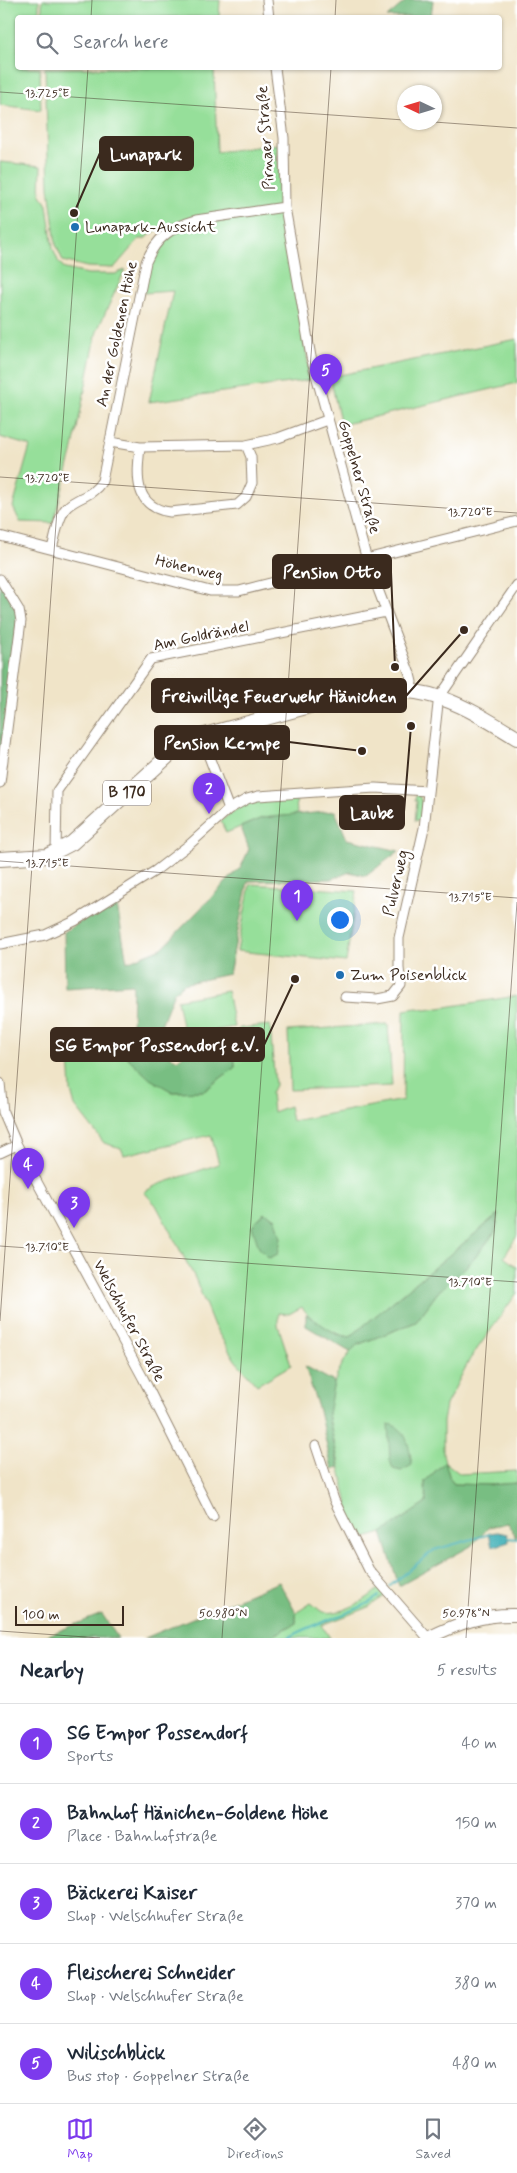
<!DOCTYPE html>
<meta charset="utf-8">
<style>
:root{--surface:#fff;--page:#f2f2f3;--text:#1f2937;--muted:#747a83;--line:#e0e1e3;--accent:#7c3aed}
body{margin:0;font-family:Mynerve,sans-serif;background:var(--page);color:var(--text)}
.compass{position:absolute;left:397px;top:85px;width:45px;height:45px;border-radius:50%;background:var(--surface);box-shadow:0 1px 4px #0004;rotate:274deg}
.scale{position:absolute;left:15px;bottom:12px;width:109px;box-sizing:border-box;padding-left:5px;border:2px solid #3b2a1e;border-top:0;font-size:14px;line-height:18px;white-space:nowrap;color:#3b2a1e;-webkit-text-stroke:4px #fff;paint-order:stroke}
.you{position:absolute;left:339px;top:919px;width:18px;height:18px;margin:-12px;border:4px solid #fff;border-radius:50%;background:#1a73e8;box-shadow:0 0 0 8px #1a73e833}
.badge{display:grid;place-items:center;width:32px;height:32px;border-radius:50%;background:var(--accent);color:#fff;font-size:16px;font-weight:700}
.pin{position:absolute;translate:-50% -41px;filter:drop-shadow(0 1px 2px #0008)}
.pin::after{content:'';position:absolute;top:26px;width:18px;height:15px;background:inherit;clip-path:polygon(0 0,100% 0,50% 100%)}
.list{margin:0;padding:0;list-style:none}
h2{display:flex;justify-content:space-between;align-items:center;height:65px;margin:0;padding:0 20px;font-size:21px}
h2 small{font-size:16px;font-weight:400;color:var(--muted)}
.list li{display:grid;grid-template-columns:32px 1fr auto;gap:15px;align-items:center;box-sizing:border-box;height:80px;padding:0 20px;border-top:1px solid var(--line)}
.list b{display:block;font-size:19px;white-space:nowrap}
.list p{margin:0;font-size:16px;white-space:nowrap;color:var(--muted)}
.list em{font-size:16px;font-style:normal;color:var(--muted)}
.icon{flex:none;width:28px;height:28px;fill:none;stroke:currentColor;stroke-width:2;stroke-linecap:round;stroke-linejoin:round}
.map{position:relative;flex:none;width:517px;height:1638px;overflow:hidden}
.search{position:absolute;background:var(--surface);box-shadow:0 1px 4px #0004;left:15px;right:15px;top:15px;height:55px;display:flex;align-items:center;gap:12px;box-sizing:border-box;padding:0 18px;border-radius:5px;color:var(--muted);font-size:19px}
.sheet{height:465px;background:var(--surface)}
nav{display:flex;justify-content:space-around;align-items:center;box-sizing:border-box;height:70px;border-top:1px solid var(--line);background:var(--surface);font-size:14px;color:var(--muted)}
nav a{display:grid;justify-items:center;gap:2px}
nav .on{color:var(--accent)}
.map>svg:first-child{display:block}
.green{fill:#96df9a;stroke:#68845c}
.forest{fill:#78be82;stroke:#5a7450}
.water{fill:#3fb0b7;stroke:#3d6d6a}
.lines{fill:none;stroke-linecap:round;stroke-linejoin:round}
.stream{stroke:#3fb0b7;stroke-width:2}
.street-casing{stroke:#968773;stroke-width:11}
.secondary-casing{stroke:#968773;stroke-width:14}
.primary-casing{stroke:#968773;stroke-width:16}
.street{stroke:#fff;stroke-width:9}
.secondary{stroke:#fff;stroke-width:12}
.primary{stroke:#fff;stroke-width:14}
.ticks{fill:none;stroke:#3b2a1e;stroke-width:1;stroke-opacity:0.45}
.poi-dot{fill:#1f6fb2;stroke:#fff;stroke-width:2}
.labels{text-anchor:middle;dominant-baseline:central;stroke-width:5;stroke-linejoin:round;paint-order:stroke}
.shield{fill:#fff;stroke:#766a62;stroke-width:1}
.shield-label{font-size:15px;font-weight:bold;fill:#3b2a1e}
.street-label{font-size:16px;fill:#3b2a1e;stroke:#fff}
.poi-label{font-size:16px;fill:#3b2a1e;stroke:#fff;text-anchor:start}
.ticks-label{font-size:12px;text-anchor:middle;fill:#3b2a1e;stroke:#fff;stroke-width:5;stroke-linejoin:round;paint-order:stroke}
.leader{fill:none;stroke:#3b2a1e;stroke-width:2}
.callout-dot{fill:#3b2a1e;stroke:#fff;stroke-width:2}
.callout{fill:#3b2a1e;stroke:#3b2a1e;stroke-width:2}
.callout-label{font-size:18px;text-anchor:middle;font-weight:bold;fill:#fff}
</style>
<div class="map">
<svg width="517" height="1638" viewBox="0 0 517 1638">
<rect width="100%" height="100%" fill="#fff"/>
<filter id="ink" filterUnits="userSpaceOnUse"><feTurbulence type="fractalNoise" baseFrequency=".02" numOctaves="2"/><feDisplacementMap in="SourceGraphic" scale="10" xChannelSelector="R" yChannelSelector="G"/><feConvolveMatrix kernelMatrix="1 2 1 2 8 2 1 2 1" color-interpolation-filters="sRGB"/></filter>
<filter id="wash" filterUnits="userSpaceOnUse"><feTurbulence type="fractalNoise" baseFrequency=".0096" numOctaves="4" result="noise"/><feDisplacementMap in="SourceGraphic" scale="20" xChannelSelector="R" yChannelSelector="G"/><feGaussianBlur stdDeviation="1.12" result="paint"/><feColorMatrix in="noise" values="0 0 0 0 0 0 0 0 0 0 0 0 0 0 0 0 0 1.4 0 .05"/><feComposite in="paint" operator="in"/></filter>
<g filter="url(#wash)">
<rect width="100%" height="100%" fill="#f0e4c8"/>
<!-- green -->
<path class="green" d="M0,0H39V17L18,18V68H40L41,110L0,105Z
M42,0H220L219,17L42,18Z
M45,68H214L217,152L278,144L281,208L164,225L144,239H139L114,268L87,267L63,261L56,245L49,187Z
M0,162L41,166L40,193L47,205L53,248L58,261L65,269L88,274H115L125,270L97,331L72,453L53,523L20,522L13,507L30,446L0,437Z
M282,212L311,380L149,402L173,291L144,293L149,263L163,239L185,226Z
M517,339V383L341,425L330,377Z
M416,794L419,795L422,803L421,819L415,821L417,801H415Z
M296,797L297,815L262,818L226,833L221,821C250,797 260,800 296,797Z
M250,884L357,891L346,962L237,951Z
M227,991L234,1027L184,1036L177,1000Z
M517,996V1236L504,1257L517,1267V1293L470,1359L446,1405L443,1422V1454L445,1462L460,1474L517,1471V1483L489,1485L454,1484L450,1479L445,1462L425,1481L426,1503L382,1533L356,1541L328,1414C331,1387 338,1364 357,1345L416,1322L438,1292L473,1260L495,1232L499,1214L350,1337C333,1334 312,1322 302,1307L289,1314L278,1313V1325L291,1365L257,1385L235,1360L214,1326L195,1278L156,1205L144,1192L157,1185L219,1164L211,1135L124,1155L121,1148L104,1143L75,1106L71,1091L68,1039L132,1035L128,1058L173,1092L204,1091L235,1067L233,1034L240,1028L270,1025L275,1085L271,1093L273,1112L289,1106L292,1121L403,1100L404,1010L417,1008L426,1010Z
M388,1024L392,1086L290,1090L288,1031Z
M379,1588L386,1595L367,1608L322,1625L330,1638H269L296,1623V1613L311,1603C314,1605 318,1609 321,1611C337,1618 369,1599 379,1588Z"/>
<!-- forest -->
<path class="forest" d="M407,0H433L431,17H387Z
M0,582L18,612L0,772Z
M335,811L347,839L399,851L366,876L350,872L331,879L248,881L229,974L183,984L174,992L161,1025L170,1056L178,1060L193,1044L233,1034L235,1067L204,1091L173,1092L150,1079L128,1058L132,1035L133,984L65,988L64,932L116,900L127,962L162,948L241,867L249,849L241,827L262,818Z
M265,1213L276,1219L281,1238L278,1254L269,1258L259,1248L252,1226Z
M499,1214L495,1232L473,1260L438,1292L416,1322L357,1345L350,1352L306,1326V1314L336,1334L350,1337Z
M305,1366L334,1382L328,1414L339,1468L332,1469L319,1411Z
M388,1424C408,1427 409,1448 412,1465L401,1471L393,1469L390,1460Z
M445,1462L450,1479L454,1484L489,1485L517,1483V1540L508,1523L489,1527L471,1546L399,1586L382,1533L426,1503L425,1481Z
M279,1582L296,1613V1623L269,1638H145Z
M102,1614L118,1638H41Z"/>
<!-- water -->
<path class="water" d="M498,1532L507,1534L509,1542L492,1547L489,1533Z"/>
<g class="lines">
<!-- stream -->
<path class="stream" d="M507,1538L517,1539
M390,1586L434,1550L490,1534
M288,1638C316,1621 354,1615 379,1596"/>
</g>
</g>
<g filter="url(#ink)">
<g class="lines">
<defs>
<path id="street" d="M267,0L269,18
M275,68L284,138L285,207L311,357L367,560L410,674L412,682L410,691
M110,442L140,447L246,445L278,438L327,420
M140,447C137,475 133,507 170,512L237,505L246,497L252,483L251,457L246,445
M0,536L210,591H239L517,521
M52,548C56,536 58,516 67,507C79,496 92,497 102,481L146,262C156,238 171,227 196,220L285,207
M0,579L19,610L21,621L0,783
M201,736L229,809
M56,853L57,791L151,659L386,612
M0,944L45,935L75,921L155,871L190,844L229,809L247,799L258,796L375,788L428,791
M345,997L377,999L393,996L401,986L399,968V938L424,828L438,704L443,692L517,585
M0,1083L3,1112L17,1145L143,1378L213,1517
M0,1153L17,1145
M316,1446L334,1500L369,1570L428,1638"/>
<path id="secondary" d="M428,1638C459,1623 481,1614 517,1615"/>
<path id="primary" d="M0,859L47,856L72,843L177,748L201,736L357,693C424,681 462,704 517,738"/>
</defs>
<!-- street casing -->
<use href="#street" class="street-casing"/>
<!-- secondary casing -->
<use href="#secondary" class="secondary-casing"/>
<!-- primary casing -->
<use href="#primary" class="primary-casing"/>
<!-- street -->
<use href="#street" class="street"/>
<!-- secondary -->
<use href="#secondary" class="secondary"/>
<!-- primary -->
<use href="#primary" class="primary"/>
</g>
</g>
<!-- ticks -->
<path class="ticks" d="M91,18L92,0M335,18L336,0M0,92L404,120M434,122L517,128M0,477L517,513M0,861L517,898M0,1246L517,1282M0,1321L88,68M0,1631L100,1638M222,1638L331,68M466,1638L517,902"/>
<!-- markers -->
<g class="poi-dot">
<circle cx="75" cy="227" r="5"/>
<circle cx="340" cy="975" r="5"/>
</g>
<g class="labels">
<!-- shield labels -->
<rect class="shield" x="103" y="780.5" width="48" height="25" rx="4"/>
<g class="shield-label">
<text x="127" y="793">B 170</text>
</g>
<!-- street labels -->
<g class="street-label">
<text transform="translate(266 138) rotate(-94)">Pirnaer Straße</text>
<text transform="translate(117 334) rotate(-78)">An der Goldenen Höhe</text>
<text transform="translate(359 477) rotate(74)">Goppelner Straße</text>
<text transform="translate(189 568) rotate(13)">Höhenweg</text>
<text transform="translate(201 636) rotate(-12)">Am Goldrändel</text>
<text transform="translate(396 883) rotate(-77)">Pulverweg</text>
<text transform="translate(129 1321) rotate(62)">Welschhufer Straße</text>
</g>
<!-- poi labels -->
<g class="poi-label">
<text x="85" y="227">Lunapark-Aussicht</text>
<text x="350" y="975">Zum Poisenblick</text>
</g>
</g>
<g class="ticks-label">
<text x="47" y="97">13.725°E</text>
<text x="47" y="482">13.720°E</text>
<text x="470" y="516">13.720°E</text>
<text x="47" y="867">13.715°E</text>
<text x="470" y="901">13.715°E</text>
<text x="47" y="1251">13.710°E</text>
<text x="470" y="1286">13.710°E</text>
<text x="223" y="1617">50.980°N</text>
<text x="466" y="1617">50.978°N</text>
</g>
<!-- callouts -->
<path class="leader" d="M74 213L100 153M395 667L391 572M464 630L406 696M362 751L289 742M411 726L404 812M295 979L264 1045"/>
<g class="callout-dot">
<circle cx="74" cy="213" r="5"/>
<circle cx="395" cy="667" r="5"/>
<circle cx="464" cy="630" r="5"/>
<circle cx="362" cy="751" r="5"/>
<circle cx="411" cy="726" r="5"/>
<circle cx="295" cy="979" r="5"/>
</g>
<g class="callout">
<rect x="100" y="137" width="93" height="33" rx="5"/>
<rect x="273" y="555" width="118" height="33" rx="5"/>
<rect x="152" y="679" width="254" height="33" rx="5"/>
<rect x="155" y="726" width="134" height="33" rx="5"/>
<rect x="340" y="796" width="64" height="33" rx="5"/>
<rect x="51" y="1028" width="213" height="33" rx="5"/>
</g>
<g class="callout-label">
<text x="146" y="160">Lunapark</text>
<text x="332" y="578">Pension Otto</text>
<text x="279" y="702">Freiwillige Feuerwehr Hänichen</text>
<text x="222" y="749">Pension Kempe</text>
<text x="372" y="819">Laube</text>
<text x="157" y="1051">SG Empor Possendorf e.V.</text>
</g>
</svg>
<svg class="compass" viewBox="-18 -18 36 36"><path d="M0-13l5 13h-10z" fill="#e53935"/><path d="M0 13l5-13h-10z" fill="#747a83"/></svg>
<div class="scale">100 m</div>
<div class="you"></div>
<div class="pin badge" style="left:297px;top:921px">1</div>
<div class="pin badge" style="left:209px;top:814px">2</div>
<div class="pin badge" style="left:74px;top:1228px">3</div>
<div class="pin badge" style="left:28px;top:1189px">4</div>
<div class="pin badge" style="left:326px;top:395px">5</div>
<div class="search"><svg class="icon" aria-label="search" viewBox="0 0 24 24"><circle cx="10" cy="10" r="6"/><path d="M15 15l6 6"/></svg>Search here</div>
</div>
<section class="sheet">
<h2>Nearby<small>5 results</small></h2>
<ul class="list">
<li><span class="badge">1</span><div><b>SG Empor Possendorf</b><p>Sports</p></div><em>40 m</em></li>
<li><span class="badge">2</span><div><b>Bahnhof Hänichen-Goldene Höhe</b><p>Place · Bahnhofstraße</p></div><em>150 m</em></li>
<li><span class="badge">3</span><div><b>Bäckerei Kaiser</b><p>Shop · Welschhufer Straße</p></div><em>370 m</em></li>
<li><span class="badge">4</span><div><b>Fleischerei Schneider</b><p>Shop · Welschhufer Straße</p></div><em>380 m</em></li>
<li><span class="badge">5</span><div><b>Wilischblick</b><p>Bus stop · Goppelner Straße</p></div><em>480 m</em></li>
</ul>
</section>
<nav>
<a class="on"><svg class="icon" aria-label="map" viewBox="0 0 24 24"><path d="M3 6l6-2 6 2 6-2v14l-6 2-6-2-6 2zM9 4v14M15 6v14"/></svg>Map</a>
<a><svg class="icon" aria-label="directions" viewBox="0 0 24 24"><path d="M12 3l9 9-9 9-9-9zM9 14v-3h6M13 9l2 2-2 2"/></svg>Directions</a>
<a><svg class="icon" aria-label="saved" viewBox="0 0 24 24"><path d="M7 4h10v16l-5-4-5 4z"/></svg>Saved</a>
</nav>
